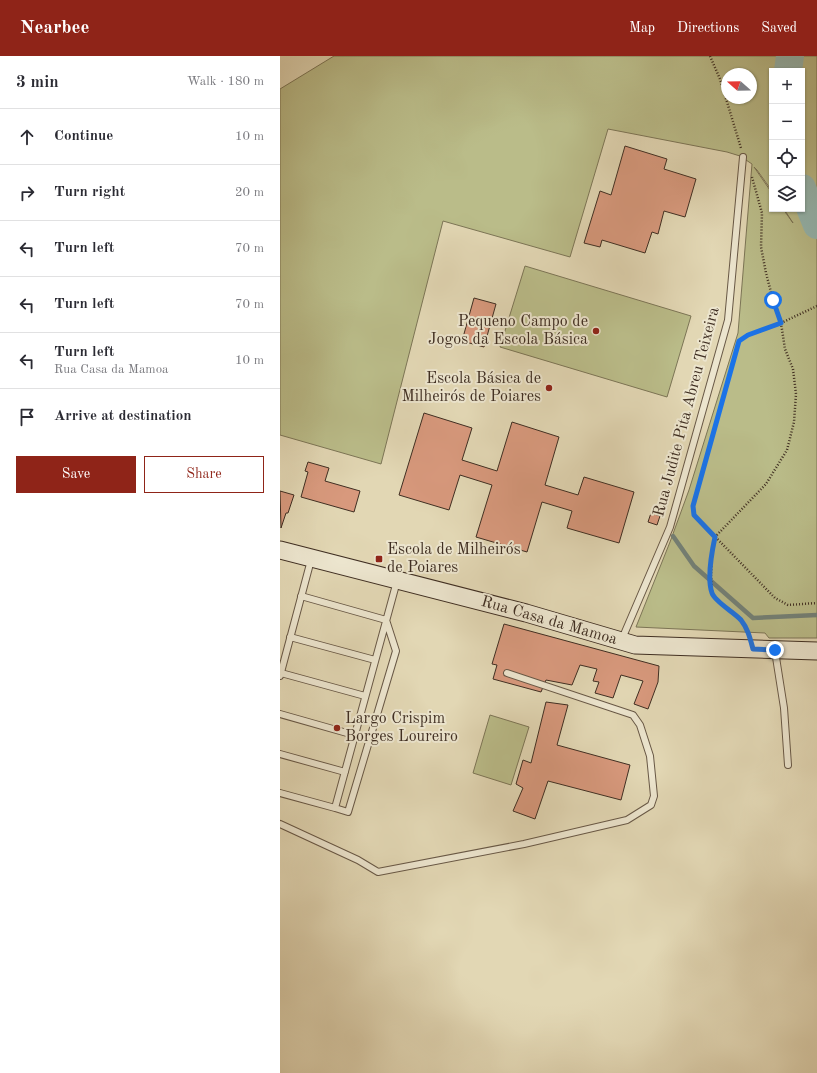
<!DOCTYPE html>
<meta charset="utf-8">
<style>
:root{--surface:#fff;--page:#f7f7f7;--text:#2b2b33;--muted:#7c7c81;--line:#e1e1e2;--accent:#8f2418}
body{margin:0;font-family:"Old Standard TT",serif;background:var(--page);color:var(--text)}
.controls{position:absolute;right:12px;top:12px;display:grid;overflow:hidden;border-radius:0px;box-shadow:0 1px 3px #0004}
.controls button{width:36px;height:36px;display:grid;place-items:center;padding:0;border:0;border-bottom:1px solid var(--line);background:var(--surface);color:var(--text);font:20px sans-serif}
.compass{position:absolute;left:441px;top:12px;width:36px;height:36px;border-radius:50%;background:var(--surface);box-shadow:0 1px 3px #0004;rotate:290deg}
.stop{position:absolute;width:12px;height:12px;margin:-9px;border:3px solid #1a73e8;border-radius:50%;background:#fff}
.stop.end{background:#1a73e8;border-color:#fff;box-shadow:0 1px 4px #0008}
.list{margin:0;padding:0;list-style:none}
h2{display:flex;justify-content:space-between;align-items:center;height:52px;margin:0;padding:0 16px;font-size:17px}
h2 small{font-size:13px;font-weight:400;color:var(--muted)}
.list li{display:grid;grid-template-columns:26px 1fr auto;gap:12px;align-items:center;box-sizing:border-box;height:56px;padding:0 16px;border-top:1px solid var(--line)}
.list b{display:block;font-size:15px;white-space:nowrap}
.list p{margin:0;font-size:13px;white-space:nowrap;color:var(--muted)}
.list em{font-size:13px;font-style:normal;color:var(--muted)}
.actions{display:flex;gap:8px;padding:12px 16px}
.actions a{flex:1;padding:9px 0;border:1px solid var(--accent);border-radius:0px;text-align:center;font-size:14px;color:var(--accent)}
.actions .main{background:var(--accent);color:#fff}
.icon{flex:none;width:22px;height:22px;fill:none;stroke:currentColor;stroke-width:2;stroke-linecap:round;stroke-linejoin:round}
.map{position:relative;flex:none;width:537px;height:1017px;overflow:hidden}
header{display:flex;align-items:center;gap:24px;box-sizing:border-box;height:56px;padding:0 20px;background:var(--accent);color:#fff}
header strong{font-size:19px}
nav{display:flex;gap:22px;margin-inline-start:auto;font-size:14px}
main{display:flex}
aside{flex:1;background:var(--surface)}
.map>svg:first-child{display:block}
.green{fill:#babc89;stroke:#7c7556;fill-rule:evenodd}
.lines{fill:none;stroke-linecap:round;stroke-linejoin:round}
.stream{stroke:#738178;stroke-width:4.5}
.river{stroke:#95b8b2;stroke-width:28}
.building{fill:#d8997d;stroke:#3f2e22}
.lane-casing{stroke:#685846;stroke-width:8}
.secondary-casing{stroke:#3f2e22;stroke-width:19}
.path{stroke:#3f2e22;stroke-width:2.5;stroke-dasharray:1 2;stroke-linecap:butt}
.lane{stroke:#ece5ce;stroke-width:6}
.secondary{stroke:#ece5ce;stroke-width:17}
.route{stroke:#1a73e8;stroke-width:5}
.poi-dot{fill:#8f2418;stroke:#ece5ce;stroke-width:1.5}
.labels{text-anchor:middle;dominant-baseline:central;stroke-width:4;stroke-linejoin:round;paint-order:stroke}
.poi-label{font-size:16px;fill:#3f2e22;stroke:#ece5ce;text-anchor:end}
.street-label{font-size:16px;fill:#3f2e22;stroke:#ece5ce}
</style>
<header>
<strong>Nearbee</strong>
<nav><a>Map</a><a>Directions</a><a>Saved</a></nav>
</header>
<main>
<aside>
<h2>3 min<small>Walk · 180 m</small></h2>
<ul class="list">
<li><svg class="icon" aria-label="ahead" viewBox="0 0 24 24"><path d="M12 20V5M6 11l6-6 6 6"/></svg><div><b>Continue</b></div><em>10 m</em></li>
<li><svg class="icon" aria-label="right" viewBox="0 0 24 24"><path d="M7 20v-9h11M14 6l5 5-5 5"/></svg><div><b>Turn right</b></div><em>20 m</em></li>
<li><svg class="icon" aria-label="left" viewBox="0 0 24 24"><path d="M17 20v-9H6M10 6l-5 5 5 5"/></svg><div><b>Turn left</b></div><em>70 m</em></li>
<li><svg class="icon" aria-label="left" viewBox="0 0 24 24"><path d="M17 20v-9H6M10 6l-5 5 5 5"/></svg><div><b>Turn left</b></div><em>70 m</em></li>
<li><svg class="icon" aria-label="left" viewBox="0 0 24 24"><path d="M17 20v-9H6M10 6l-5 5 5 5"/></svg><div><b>Turn left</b><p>Rua Casa da Mamoa</p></div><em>10 m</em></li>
<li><svg class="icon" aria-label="arrive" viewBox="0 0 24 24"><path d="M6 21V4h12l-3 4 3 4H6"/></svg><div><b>Arrive at destination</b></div></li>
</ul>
<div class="actions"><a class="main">Save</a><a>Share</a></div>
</aside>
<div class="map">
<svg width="537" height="1017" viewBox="0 0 537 1017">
<rect width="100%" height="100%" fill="#e2d7b4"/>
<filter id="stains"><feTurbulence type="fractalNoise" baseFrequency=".005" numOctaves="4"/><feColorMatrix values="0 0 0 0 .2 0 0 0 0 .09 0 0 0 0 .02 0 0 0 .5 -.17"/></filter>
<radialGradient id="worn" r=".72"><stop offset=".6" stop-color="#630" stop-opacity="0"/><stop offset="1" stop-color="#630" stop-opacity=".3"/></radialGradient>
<!-- green -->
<path class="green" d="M54,0H537V582H489L485,577L356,571L390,486L409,434L458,277L472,108L460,100L447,96L328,73L290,201L163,165L101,408L0,379V33ZM492,15H522V153H504L513,167L503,153H492V137L474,111L477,114L492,135ZM447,18H471V42H447Z
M245,210L411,260L387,341L220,291Z
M210,659L249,671L231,729L193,717Z"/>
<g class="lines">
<!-- stream -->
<path class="stream" d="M393,480L414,510L473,562L537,559"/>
<!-- river -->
<path class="river" d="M508,15L510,0
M522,132L537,169"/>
</g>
<!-- building -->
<path class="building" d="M345,90L387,103L384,113L416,123L405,161L384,155L378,178L372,176L365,197L322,184L320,191L304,187L320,135L331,139Z
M194,242L216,248L204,291L182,285Z
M144,357L192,372L182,404L217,415L232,366L279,381L265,429L298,439L304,421L354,436L339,487L287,472L292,455L262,446L247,496L196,481L212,429L180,419L169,454L119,439Z
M28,406L49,412L45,425L80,435L74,456L21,441L28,416L25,415Z
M0,435L14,439L8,457H6L1,472Z
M371,457L380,460L377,469L368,466Z
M224,568L379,610L378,626L368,653L354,648L363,625L341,619L333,642L315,637L319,626L313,625L317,613L300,609L292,629L266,624L261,636L213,623L217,609L212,608Z
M266,646L288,649L277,689L350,709L341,744L268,725L255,763L233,755L243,732L236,728L243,704L251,707Z"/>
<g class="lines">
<defs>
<path id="lane" d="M21,540L106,564L116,595L68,756L55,752
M10,581L95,604
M342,583L390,471L448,264L463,101
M495,595L504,652L508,709
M1,617L85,640
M0,620L31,504
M0,658L74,679
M0,698L65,716
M0,737L55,752L117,525
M0,768L78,804L98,816L244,788L347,764L371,749L374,740L370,700L360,669L353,659L227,617"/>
<path id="secondary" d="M0,494L246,557L355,589L537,595"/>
</defs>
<!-- lane casing -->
<use href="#lane" class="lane-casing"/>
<!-- secondary casing -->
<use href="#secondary" class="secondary-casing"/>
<!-- path -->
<path class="path" d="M430,0L440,23L461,92
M537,250L501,267L467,279L459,285L413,450L414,459L495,542L508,549L537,547
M469,577L460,563L441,548L432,537L431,520L432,498L435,481L486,428L507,394L514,366L516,338L513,313L505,293L501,267L493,244L486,217L481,191L482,157L472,121"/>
<!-- lane -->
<use href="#lane" class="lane"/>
<!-- secondary -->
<use href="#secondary" class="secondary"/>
</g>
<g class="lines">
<!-- route -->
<path class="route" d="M493,244L501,267L468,279L459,285L413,450L414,459L435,481C432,495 427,523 432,537C435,546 454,556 461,564C468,573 470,582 473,593L495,594"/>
</g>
<!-- markers -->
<g class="poi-dot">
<circle cx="316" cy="275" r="4"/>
<circle cx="269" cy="332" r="4"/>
<rect x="95" y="499" width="8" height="8" rx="2"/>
<circle cx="57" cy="672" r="4"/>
</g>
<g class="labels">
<!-- poi labels -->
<g class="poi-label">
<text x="308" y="266">Pequeno Campo de<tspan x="308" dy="18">Jogos da Escola Básica</tspan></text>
<text x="261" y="323">Escola Básica de<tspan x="261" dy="18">Milheirós de Poiares</tspan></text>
<text x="107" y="494" text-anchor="start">Escola de Milheirós<tspan x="107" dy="18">de Poiares</tspan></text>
<text x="65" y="663" text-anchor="start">Largo Crispim<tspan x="65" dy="18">Borges Loureiro</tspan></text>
</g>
<!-- street labels -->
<g class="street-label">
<text transform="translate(407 356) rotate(-75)">Rua Judite Pita Abreu Teixeira</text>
<text transform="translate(269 565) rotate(16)">Rua Casa da Mamoa</text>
</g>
</g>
<rect width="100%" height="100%" filter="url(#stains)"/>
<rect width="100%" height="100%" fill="url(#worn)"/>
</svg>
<div class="controls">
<button>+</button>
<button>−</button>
<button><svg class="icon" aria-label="locate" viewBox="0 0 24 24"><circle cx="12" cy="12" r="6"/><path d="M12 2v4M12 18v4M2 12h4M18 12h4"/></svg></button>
<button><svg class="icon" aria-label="layers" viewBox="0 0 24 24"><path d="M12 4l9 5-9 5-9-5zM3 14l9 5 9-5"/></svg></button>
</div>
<svg class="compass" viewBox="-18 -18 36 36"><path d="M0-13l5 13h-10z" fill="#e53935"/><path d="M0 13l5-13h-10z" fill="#7c7c81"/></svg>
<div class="stop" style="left:493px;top:244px"></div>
<div class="stop end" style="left:495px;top:594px"></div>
</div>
</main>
